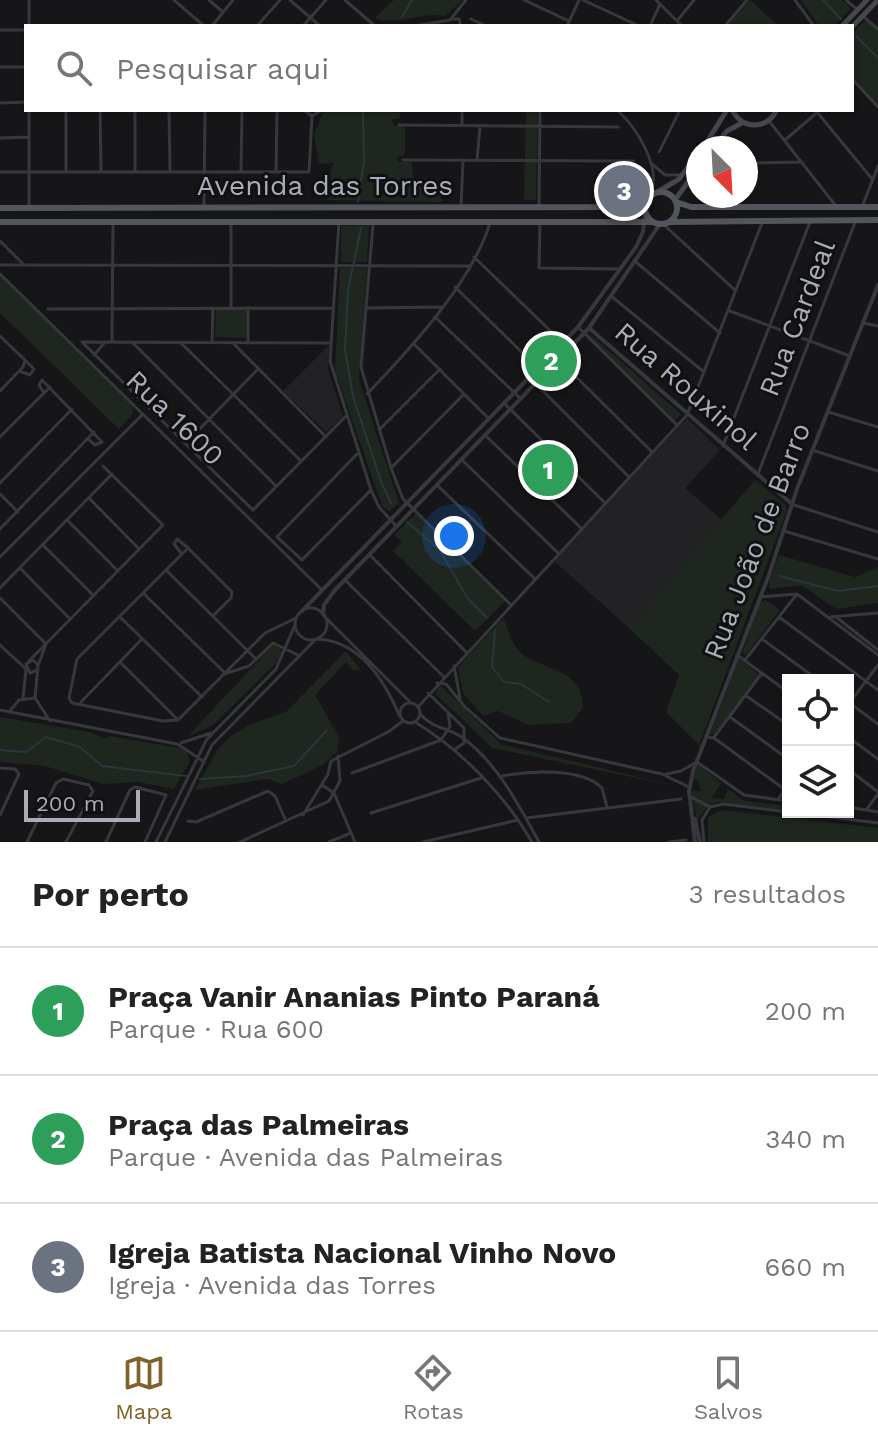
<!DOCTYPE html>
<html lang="pt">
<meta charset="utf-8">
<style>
:root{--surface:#fff;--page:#f6f6f6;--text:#222;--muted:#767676;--line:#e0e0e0;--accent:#80622a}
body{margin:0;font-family:"Work Sans",sans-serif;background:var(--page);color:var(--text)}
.controls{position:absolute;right:24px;bottom:24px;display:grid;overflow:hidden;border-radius:0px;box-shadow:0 2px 6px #0004}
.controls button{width:72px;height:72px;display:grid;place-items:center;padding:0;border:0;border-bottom:2px solid var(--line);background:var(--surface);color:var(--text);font:40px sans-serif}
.compass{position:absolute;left:686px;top:136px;width:72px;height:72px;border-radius:50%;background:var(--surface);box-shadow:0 2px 6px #0004;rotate:156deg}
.scale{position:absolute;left:24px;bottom:20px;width:116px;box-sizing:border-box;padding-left:8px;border:4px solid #a8adb8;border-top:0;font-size:22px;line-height:28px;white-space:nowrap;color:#a8adb8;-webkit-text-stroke:6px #111113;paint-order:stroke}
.you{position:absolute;left:454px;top:536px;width:28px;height:28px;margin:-20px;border:6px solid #fff;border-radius:50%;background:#1a73e8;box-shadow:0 0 0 12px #1a73e833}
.badge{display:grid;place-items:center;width:52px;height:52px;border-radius:50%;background:var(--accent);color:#fff;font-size:26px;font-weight:700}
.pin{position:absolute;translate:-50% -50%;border:4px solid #fff;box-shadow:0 2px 8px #0006}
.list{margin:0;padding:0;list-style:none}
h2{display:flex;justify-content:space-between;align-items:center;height:104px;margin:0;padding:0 32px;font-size:34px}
h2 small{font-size:26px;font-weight:400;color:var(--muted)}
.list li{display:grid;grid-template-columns:52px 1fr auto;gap:24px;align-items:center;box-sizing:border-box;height:128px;padding:0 32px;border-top:2px solid var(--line)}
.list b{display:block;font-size:30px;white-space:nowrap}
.list p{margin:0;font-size:26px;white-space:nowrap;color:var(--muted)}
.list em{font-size:26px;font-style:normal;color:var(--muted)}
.icon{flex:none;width:44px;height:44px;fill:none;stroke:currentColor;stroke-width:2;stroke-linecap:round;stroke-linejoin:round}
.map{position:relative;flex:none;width:878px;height:842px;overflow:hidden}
.search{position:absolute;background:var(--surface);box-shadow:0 2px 6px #0004;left:24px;right:24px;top:24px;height:88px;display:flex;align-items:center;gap:20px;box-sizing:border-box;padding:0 28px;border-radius:0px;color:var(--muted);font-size:30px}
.sheet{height:488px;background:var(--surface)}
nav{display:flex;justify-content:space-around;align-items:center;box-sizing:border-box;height:112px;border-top:2px solid var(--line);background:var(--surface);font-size:22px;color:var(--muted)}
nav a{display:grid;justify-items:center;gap:4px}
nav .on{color:var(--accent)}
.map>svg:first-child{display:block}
.built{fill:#222225}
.green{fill:#1e261f}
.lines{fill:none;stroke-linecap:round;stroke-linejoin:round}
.stream{stroke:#2c353c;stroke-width:2}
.minor{stroke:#37383d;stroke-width:3}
.tertiary{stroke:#37383d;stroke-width:4}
.secondary{stroke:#45474d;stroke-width:5}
.primary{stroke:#53555c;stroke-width:6}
.labels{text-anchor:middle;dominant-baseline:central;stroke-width:6;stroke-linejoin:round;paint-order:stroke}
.street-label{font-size:28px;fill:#a8adb8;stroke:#111113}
</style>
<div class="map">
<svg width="878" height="842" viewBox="0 0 878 842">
<rect width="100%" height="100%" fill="#161618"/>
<!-- built -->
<path class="built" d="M329,345L328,370L343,416L326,432L283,391Z
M687,418L720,450L685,488L723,521L629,628L554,561Z"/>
<!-- green -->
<path class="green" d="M394,0H463L445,16C423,11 396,27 375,18Z
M750,0L779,26H727Z
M801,0H842L851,8L834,26H819Z
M866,20L878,31V106L852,78V33Z
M324,110H400V118L391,120L394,125L405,126V154L396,158L399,162H412L413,178L438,179L442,202L327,200C336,189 325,176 334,163L319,164L314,135Z
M526,110H538L536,200H524Z
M369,225L367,262H341V226Z
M340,268H367L359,380L399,503L390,511L383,507L377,492L335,370Z
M0,275L133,406L132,415L119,429L0,313Z
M216,308H246V338L215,337Z
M590,334L681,414L675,421L587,335Z
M547,448L570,470L548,492L525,470Z
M755,480L786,505L787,510L699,745L666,712L679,675L629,628Z
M416,513L505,601L475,631L393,551L402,542L394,535Z
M779,555L855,577L878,567V603L836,609L801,585L770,589L769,582Z
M766,600L780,610L747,654H742L760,602Z
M503,618C508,627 512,646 521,653C546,672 582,667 583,708L571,723L529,725L498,711L483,716L463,693L458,667Z
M274,644L282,651L276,663L213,725L187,737Z
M346,651L361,670H353L346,662L315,695L339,737L337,752L323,765L282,784L268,779L195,790L218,749L231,736L248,725L286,712Z
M739,658L759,675L713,735L710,734Z
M440,685L501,744L680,787L492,748L435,693Z
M0,717L89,732L105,738L109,736L180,748L187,752L190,761L174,789L138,782L103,784L45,766L0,762Z
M698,764L721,783L712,798L724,799L728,789L744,801L788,806V810L718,802L708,806L697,821L691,791H701L698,780L693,779Z
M723,810L878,828V842H708V817Z"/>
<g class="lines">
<!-- stream -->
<path class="stream" d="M823,0L841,19
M402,17L412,0
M856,36L878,58
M358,202L364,160L363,110
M361,228L348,290L345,350L353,396L381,482L391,503
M407,522L439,549L468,599L487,618
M779,576L838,591L878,586
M495,630L492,667L504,682L521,684L549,702
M0,750L26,752L46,737L80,747L102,766L186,776
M200,779L246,776L294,766L327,730"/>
<!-- minor -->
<path class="minor" d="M174,0L204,26
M209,0L223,12
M290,0L320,26
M345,0L375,26
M524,0L569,21
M583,0L639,26
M656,0L682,26
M795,0L814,26
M846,0L858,10
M864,17L878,29
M452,19H459L461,26
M471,19L486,26
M677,21L694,0
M29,26V0
M212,26L233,0
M257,26L280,0
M303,26L326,0
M414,26L450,20L466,0
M567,26L579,0
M650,26L660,4
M725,26L747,0
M0,30H26
M0,67H26
M852,79L878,107
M0,103L26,102
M29,110V206
M100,110L101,170
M135,110V170
M169,110L170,170
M304,110L312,116
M617,110C637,128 664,170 649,197
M817,112L873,180
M312,116L322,110
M769,121L836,206
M399,125L618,127
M462,125V110
M0,138L29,137
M785,140L820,110
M659,152L680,110
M403,160L634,161
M477,160L480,126
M746,163L802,162
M652,164L665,175H679
M66,170V110
M241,171L242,110
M0,172H309L312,116
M276,172L277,110
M539,205L540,110
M204,206L205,110
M461,207L463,160
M862,207L878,166
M339,222L330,361L371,490L379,507L397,527
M540,222L539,268L618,269
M231,224V308
M663,224L736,291
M373,225L361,367L391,468L403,499L510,604
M0,241L24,265
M474,257L563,343
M636,262L720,333
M0,265L469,266
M0,274L322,590
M455,287L538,368
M611,296L704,372
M366,308L441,307
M48,309L333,308
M730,311L850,356
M435,317L521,399
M863,323L878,326
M578,327L677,425
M0,336L25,360
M82,342L253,510L346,416
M82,342L330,343
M112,342L113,222
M132,342L276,486
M181,343L301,461
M212,343L213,308
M233,343L326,437
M248,343V308
M415,345L489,419
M94,355L105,342
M559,360L652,452
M536,384L629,477
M0,391L23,367L25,360L34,369L30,375L19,371
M44,393L39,385L42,380L102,442L95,445L88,439
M367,394C410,349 471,284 490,223
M505,404L605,503
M828,412L878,427
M379,430L440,369
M486,436L581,528
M0,437L50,387
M186,443L258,369
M723,446L810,222
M812,450L878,471
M357,454L277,537L302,560L371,490
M462,460L558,553
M391,468L464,394
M523,471L548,446
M758,474L856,220
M0,483L72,409
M437,485L534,578
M0,494L18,512
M548,496L573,471
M89,498L139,549
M794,505L878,532
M68,521L118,571
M0,529L94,432
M784,531L878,559
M43,545L93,595
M181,553L174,544L177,539L188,548
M370,555L466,652
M0,557L142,415
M20,568L70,619
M166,570L256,659
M346,581L443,676
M0,588L112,474
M143,593L226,674
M760,597L797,594L878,655
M0,598L46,644
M295 624a16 16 0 1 1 32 0a16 16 0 1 1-32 0Z
M119,616L202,697
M213,616L231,598L232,592L188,548L77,659L69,698L72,703L163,721L178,720L265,633L296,618
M324,616L411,703
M779,617L878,690
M830,617L878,613
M836,617L878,650
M762,639L818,680
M0,645L26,669
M737,655L788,692
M745,660L797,594
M29,661L163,525L103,466
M39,663L46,644
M121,663L178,720
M454,666L460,698
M227,673L249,666L273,643L300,656
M437,683L446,684L465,707L500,738L662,774L689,787
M428,693L464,728V743L454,750
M745,695L788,725
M23,698L26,670
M35,698L38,665L33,660L26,664L30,673L37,670
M81,702L142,639
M400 713a10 10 0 1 1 20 0a10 10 0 1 1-20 0Z
M851,704L878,724
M848,705L878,665
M418,707L687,415L762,223
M0,710L177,744L203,761
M9,712L19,700L35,698L50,721
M420,714C433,729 448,727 463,738C497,763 519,805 539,842
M730,717L788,759
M415,722C461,750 505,795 532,842
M706,737L714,738L784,789
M714,737L762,673
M848,737L878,759
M181,743L211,733
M0,768L15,769L19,774L0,815
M848,769L878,792
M352,773L441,740L450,726L448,713
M666,774L681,771L697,762L744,795L788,801
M502,776C529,771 581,767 602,788L607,807
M322,785L334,793L355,842
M689,796L710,807
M779,798L788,784
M710,807L723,804L788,812
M848,807L878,812
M866,810L878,794
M790,812L878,823
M371,813L481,778
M303,815L328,774L331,761L388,732L403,721
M526,818L681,799
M188,821L196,822L268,791L275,796L286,821
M27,842L56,783L63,779L89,785L93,791L66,842
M106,842L130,790L135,787L166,795L145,842
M156,842L207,739L276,669L295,625
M165,842L212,745L316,639C359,640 385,681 400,717
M240,842L329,801L340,781L338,756
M329,842L351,833
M423,842L518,820
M669,842L686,840
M704,842L702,820L710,807"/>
<!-- tertiary -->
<path class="tertiary" d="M589,328L793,505
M302,611L578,327L636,247L643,232L645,211
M323,614L324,605L335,590L589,328L660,224
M695,819L700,842
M695,842L689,791L693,771L769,575L797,489L878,285"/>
<!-- secondary -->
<path class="secondary" d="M842,26L867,0
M852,27L878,0
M732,110C743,130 766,130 777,110
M703,148L727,110
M713,148L727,131L742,123
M656,193L679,179L698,154
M675,200L698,168"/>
<!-- primary -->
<path class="primary" d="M645 208a16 16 0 1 1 32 0a16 16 0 1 1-32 0Z
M676,202L691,207H878
M0,208L628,207L648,199
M0,222H653
M669,222L878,220"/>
</g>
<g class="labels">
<!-- street labels -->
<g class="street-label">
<text x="325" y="185">Avenida das Torres</text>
<text transform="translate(797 318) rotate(-69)">Rua Cardeal</text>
<text transform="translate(686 386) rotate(41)">Rua Rouxinol</text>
<text transform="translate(175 418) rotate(44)">Rua 1600</text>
<text transform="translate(757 541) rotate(-69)">Rua João de Barro</text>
</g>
</g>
</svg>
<div class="controls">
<button><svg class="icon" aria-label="locate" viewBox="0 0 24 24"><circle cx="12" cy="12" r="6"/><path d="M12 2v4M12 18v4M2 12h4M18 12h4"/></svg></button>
<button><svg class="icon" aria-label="layers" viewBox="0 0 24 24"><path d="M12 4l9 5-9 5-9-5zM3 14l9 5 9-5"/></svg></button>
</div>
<svg class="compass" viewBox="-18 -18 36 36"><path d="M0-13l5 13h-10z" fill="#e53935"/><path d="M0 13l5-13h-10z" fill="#767676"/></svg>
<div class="scale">200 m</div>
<div class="you"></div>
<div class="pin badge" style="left:548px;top:470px;background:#2e9e5b">1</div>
<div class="pin badge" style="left:551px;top:361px;background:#2e9e5b">2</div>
<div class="pin badge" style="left:624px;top:191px;background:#6b7280">3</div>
<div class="search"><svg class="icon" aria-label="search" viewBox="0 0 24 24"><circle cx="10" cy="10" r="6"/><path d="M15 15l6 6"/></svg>Pesquisar aqui</div>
</div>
<section class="sheet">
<h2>Por perto<small>3 resultados</small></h2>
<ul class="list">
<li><span class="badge" style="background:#2e9e5b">1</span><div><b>Praça Vanir Ananias Pinto Paraná</b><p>Parque · Rua 600</p></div><em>200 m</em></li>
<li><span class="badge" style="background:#2e9e5b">2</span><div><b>Praça das Palmeiras</b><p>Parque · Avenida das Palmeiras</p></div><em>340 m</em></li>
<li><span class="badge" style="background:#6b7280">3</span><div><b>Igreja Batista Nacional Vinho Novo</b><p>Igreja · Avenida das Torres</p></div><em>660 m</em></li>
</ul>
</section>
<nav>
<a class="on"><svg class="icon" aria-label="map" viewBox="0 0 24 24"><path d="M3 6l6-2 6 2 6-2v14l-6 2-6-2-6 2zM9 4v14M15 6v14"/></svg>Mapa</a>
<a><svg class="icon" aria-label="directions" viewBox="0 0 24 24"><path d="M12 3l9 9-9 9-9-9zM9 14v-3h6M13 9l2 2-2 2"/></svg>Rotas</a>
<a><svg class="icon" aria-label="saved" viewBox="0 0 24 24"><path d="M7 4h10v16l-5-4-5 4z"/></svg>Salvos</a>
</nav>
